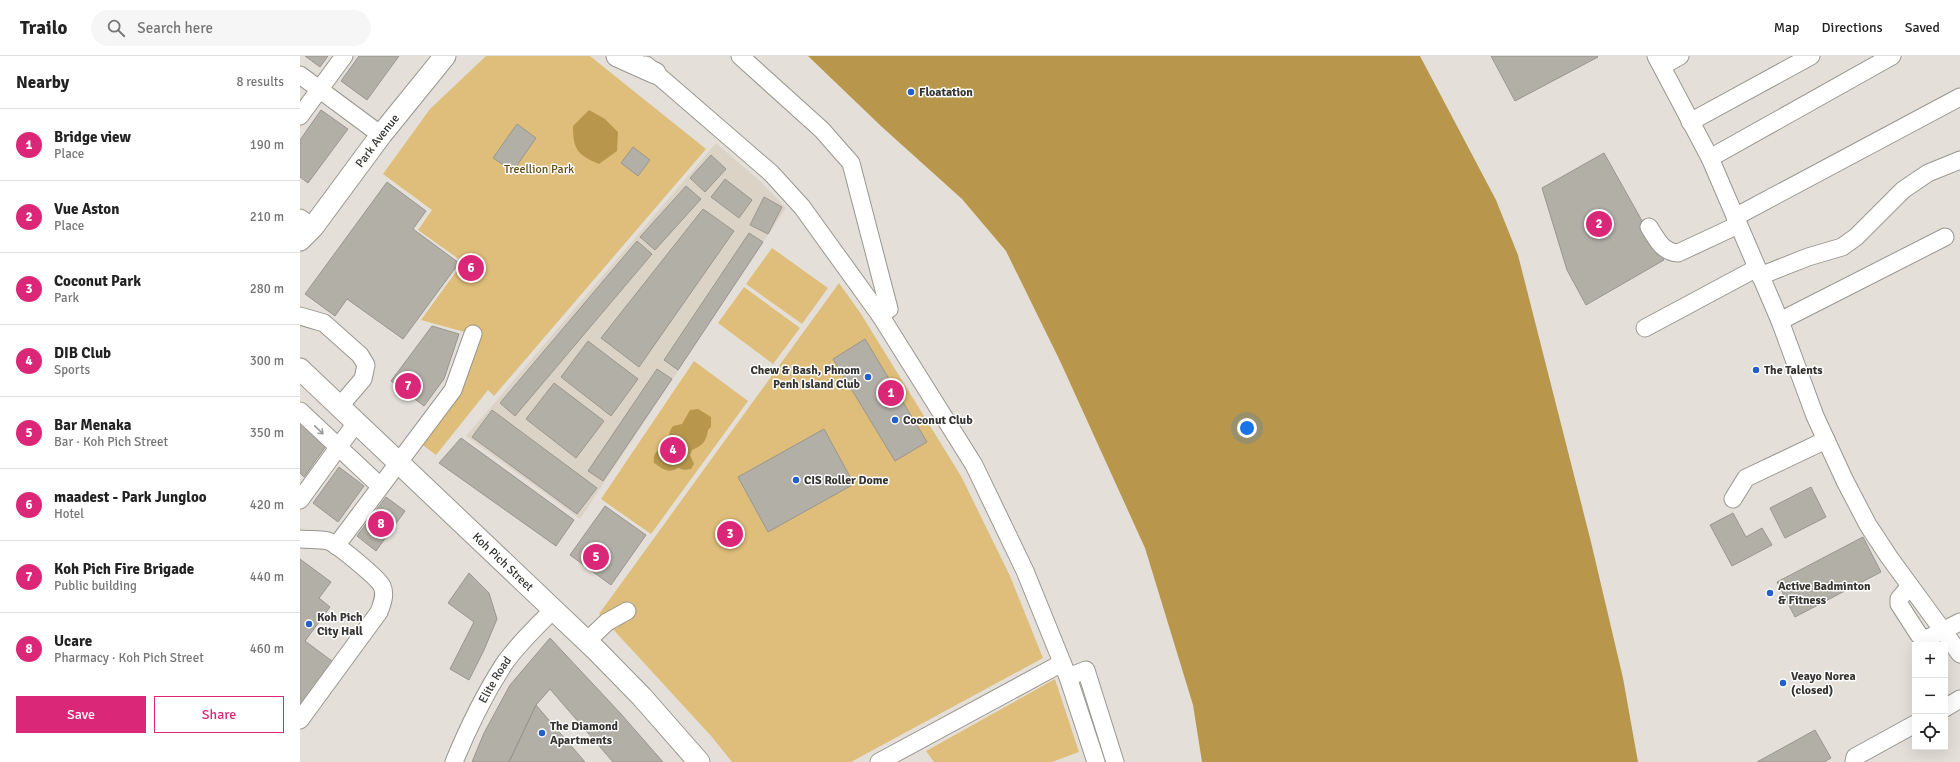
<!DOCTYPE html>
<meta charset="utf-8">
<style>
:root{--surface:#fff;--page:#f6f6f6;--text:#222;--muted:#767676;--line:#e0e0e0;--accent:#db2777}
body{margin:0;font-family:Signika,sans-serif;background:var(--page);color:var(--text)}
.controls{position:absolute;right:12px;bottom:12px;display:grid;overflow:hidden;border-radius:0px;box-shadow:0 4px 16px #0002}
.controls button{width:36px;height:36px;display:grid;place-items:center;padding:0;border:0;border-bottom:1px solid var(--line);background:var(--surface);color:var(--text);font:20px sans-serif}
.you{position:absolute;left:947px;top:372px;width:14px;height:14px;margin:-10px;border:3px solid #fff;border-radius:50%;background:#1a73e8;box-shadow:0 0 0 6px #1a73e833}
.badge{display:grid;place-items:center;width:26px;height:26px;border-radius:50%;background:var(--accent);color:#fff;font-size:13px;font-weight:700}
.pin{position:absolute;translate:-50% -50%;border:2px solid #fff;box-shadow:0 1px 4px #0006}
.list{margin:0;padding:0;list-style:none}
h2{display:flex;justify-content:space-between;align-items:center;height:52px;margin:0;padding:0 16px;font-size:17px}
h2 small{font-size:13px;font-weight:400;color:var(--muted)}
.list li{display:grid;grid-template-columns:26px 1fr auto;gap:12px;align-items:center;box-sizing:border-box;height:72px;padding:0 16px;border-top:1px solid var(--line)}
.list b{display:block;font-size:15px;white-space:nowrap}
.list p{margin:0;font-size:13px;white-space:nowrap;color:var(--muted)}
.list em{font-size:13px;font-style:normal;color:var(--muted)}
.actions{display:flex;gap:8px;padding:12px 16px}
.actions a{flex:1;padding:9px 0;border:1px solid var(--accent);border-radius:0px;text-align:center;font-size:14px;color:var(--accent)}
.actions .main{background:var(--accent);color:#fff}
.icon{flex:none;width:22px;height:22px;fill:none;stroke:currentColor;stroke-width:2;stroke-linecap:round;stroke-linejoin:round}
.map{position:relative;flex:none;width:1660px;height:706px;overflow:hidden}
header{display:flex;align-items:center;gap:24px;box-sizing:border-box;height:56px;padding:0 20px;background:var(--surface);border-bottom:1px solid var(--line)}
header strong{font-size:19px}
nav{display:flex;gap:22px;margin-inline-start:auto;font-size:14px}
.search{width:280px;height:36px;background:var(--page);display:flex;align-items:center;gap:10px;box-sizing:border-box;padding:0 14px;border-radius:22px;color:var(--muted);font-size:15px}
main{display:flex}
aside{flex:1;background:var(--surface)}
.map>svg:first-child{display:block}
.built{fill:#dbd4c6}
.green{fill:#debe7a}
.water{fill:#b8974d}
.building{fill:#b2afa7;stroke:#99968f}
.lines{fill:none;stroke-linecap:round;stroke-linejoin:round}
.minor-casing{stroke:#99968f;stroke-width:19}
.major-casing{stroke:#99968f;stroke-width:23}
.minor{stroke:#fff;stroke-width:17}
.major{stroke:#fff;stroke-width:21}
.oneway{stroke:#9a9a98}
.poi-dot{fill:#235fcc;stroke:#fff;stroke-width:1.5}
.labels{text-anchor:middle;dominant-baseline:central;stroke-width:3;stroke-linejoin:round;paint-order:stroke}
.poi-label{font-size:12px;font-weight:bold;fill:#353431;stroke:#fff;text-anchor:start}
.street-label{font-size:12px;fill:#353431;stroke:#fff}
.park-label{font-size:12px;fill:#624b11;stroke:#fff}
</style>
<header>
<strong>Trailo</strong>
<div class="search"><svg class="icon" aria-label="search" viewBox="0 0 24 24"><circle cx="10" cy="10" r="6"/><path d="M15 15l6 6"/></svg>Search here</div>
<nav><a>Map</a><a>Directions</a><a>Saved</a></nav>
</header>
<main>
<aside>
<h2>Nearby<small>8 results</small></h2>
<ul class="list">
<li><span class="badge">1</span><div><b>Bridge view</b><p>Place</p></div><em>190 m</em></li>
<li><span class="badge">2</span><div><b>Vue Aston</b><p>Place</p></div><em>210 m</em></li>
<li><span class="badge">3</span><div><b>Coconut Park</b><p>Park</p></div><em>280 m</em></li>
<li><span class="badge">4</span><div><b>DIB Club</b><p>Sports</p></div><em>300 m</em></li>
<li><span class="badge">5</span><div><b>Bar Menaka</b><p>Bar · Koh Pich Street</p></div><em>350 m</em></li>
<li><span class="badge">6</span><div><b>maadest - Park Jungloo</b><p>Hotel</p></div><em>420 m</em></li>
<li><span class="badge">7</span><div><b>Koh Pich Fire Brigade</b><p>Public building</p></div><em>440 m</em></li>
<li><span class="badge">8</span><div><b>Ucare</b><p>Pharmacy · Koh Pich Street</p></div><em>460 m</em></li>
</ul>
<div class="actions"><a class="main">Save</a><a>Share</a></div>
</aside>
<div class="map">
<svg width="1660" height="706" viewBox="0 0 1660 706">
<rect width="100%" height="100%" fill="#e4e0d9"/>
<!-- built -->
<path class="built" d="M416,87L459,124L486,152L280,463L166,380Z"/>
<!-- green -->
<path class="green" d="M186,0H290L406,93L194,340L188,334L136,399L120,387L179,280L121,264L163,206L118,174L132,154L83,118L130,53Z
M472,192L528,232L502,268L446,228Z
M539,227L561,258L661,420L710,520L743,602L551,706H432L412,681L299,558Z
M444,231L500,272L473,308L418,267Z
M394,305L448,345L351,478L301,443Z
M755,623L779,696L752,706H634L626,695Z"/>
<!-- water -->
<path class="water" d="M508,0H1120L1196,144L1218,199L1291,486L1323,622L1338,706H902L893,649L845,492L760,305L706,195L662,143L582,71Z
M289,54L305,63L318,76L317,95L299,108C277,99 273,93 273,70Z
M398,353L411,361V371L408,374C406,386 403,389 392,394L390,399L394,408L391,413L385,414L378,412C368,418 363,413 354,407C352,391 364,396 367,388C370,381 368,376 373,370L382,368L390,354Z"/>
<!-- building -->
<path class="building" d="M5,0H28L20,11Z
M59,0H99L67,44L41,25Z
M1191,0H1297L1298,1L1215,45Z
M21,54L48,73L8,127L0,121V84Z
M217,68L236,82L213,115L193,102Z
M333,91L350,104L338,120L321,107Z
M1304,97L1364,204L1286,249L1267,214L1242,132Z
M411,99L426,113L405,136L390,122Z
M425,123L452,144L439,162L411,141Z
M87,126L126,155L113,173L159,207L103,283L47,243L35,260L5,238Z
M386,130L401,143L355,194L340,181Z
M464,141L482,151L468,178L450,169Z
M403,153L434,175L339,311L301,282Z
M449,177L463,186L378,314L364,304Z
M337,185L352,198L215,360L200,347Z
M132,270L159,278L144,323L124,350L91,325Z
M565,283L627,386L595,405L533,303Z
M288,285L338,323L311,360L261,321Z
M357,313L372,323L303,425L288,415Z
M254,327L304,365L276,402L226,363Z
M192,354L297,432L277,458L172,381Z
M0,365L26,390L4,421L0,417Z
M524,373L554,428L468,476L438,421Z
M161,382L274,464L256,490L139,407Z
M39,411L64,430L38,466L13,447Z
M1511,431L1526,461L1485,482L1470,452Z
M86,441L105,455L76,495L57,480Z
M305,450L346,479L311,529L270,499Z
M1433,457L1446,481L1462,472L1472,489L1432,510L1410,469Z
M1563,481L1581,516L1495,561L1477,526Z
M0,503L31,526L19,542L30,551L5,585L36,608L0,656Z
M169,517L189,537L197,563L184,594L169,624L150,613L174,566L148,547Z
M250,582L321,658L363,706H313L250,633L236,649L209,706H172L184,677L210,629Z
M236,649L285,706H209Z
M1515,674L1531,702L1524,706H1457Z"/>
<g class="lines">
<defs>
<g id="minor">
<path d="M440,0L522,74L551,107L589,253L580,259"/>
<path d="M1356,0L1410,102L1480,265L1515,360L1545,425L1568,469L1589,501L1660,598"/>
<path d="M346,9L471,117L502,151L580,259L674,409L725,515L768,621L796,706"/>
<path d="M1362,10L1380,0"/>
<path d="M0,19L81,79"/>
<path d="M0,60L44,0"/>
<path d="M1390,66L1511,0"/>
<path d="M1410,102L1592,0"/>
<path d="M1435,161L1660,41"/>
<path d="M0,162L13,171"/>
<path d="M1349,171C1357,183 1362,196 1378,197L1438,169"/>
<path d="M1460,220L1508,201L1542,191L1556,181L1603,134L1628,117L1660,104"/>
<path d="M0,260L24,267L60,299L66,309L63,323L39,351"/>
<path d="M1480,265L1645,181"/>
<path d="M1345,272L1457,212"/>
<path d="M0,355L80,430"/>
<path d="M1433,443L1446,422L1526,384"/>
<path d="M0,444L56,367"/>
<path d="M0,483C9,484 19,483 28,485C36,487 78,522 82,530C86,539 82,548 79,556L0,664"/>
<path d="M36,490L153,334L173,278"/>
<path d="M1610,530L1599,543V548L1619,579L1623,582H1628L1660,566"/>
<path d="M287,585L307,566L327,555"/>
<path d="M768,621L786,614L815,706"/>
<path d="M1645,652L1660,643"/>
<path id="s1" d="M154,706C168,672 184,639 204,608C218,588 236,571 253,554"/>
<path d="M579,706L762,607"/>
<path d="M1554,706L1555,701L1615,668"/>
</g>
<g id="major">
<path d="M317,0L355,17"/>
<path id="s2" d="M0,184L13,171L81,79L145,0"/>
<path id="s3" d="M0,313L297,595L342,641L399,706"/>
</g>
</defs>
<!-- minor casing -->
<use href="#minor" class="minor-casing"/>
<!-- major casing -->
<use href="#major" class="major-casing"/>
<!-- minor -->
<use href="#minor" class="minor"/>
<!-- major -->
<use href="#major" class="major"/>
</g>
<!-- one-way arrows -->
<defs><path id="oneway-shaft" d="M-6 0H5M1.5-3L5.5 0L1.5 3" fill="none" stroke-width="1.6" stroke-linecap="round" stroke-linejoin="round"/></defs>
<use class="oneway" href="#oneway-shaft" transform="translate(19 374) rotate(44)"/>
<!-- markers -->
<g class="poi-dot">
<circle cx="611" cy="36" r="4"/>
<circle cx="1456" cy="314" r="4"/>
<circle cx="568" cy="321" r="4"/>
<circle cx="595" cy="364" r="4"/>
<circle cx="496" cy="424" r="4"/>
<circle cx="1470" cy="537" r="4"/>
<circle cx="9" cy="568" r="4"/>
<circle cx="1483" cy="627" r="4"/>
<circle cx="242" cy="677" r="4"/>
</g>
<g class="labels">
<!-- poi labels -->
<g class="poi-label">
<text x="619" y="36">Floatation</text>
<text x="560" y="314" text-anchor="end">Chew &amp; Bash, Phnom<tspan x="560" dy="14">Penh Island Club</tspan></text>
<text x="1464" y="314">The Talents</text>
<text x="603" y="364">Coconut Club</text>
<text x="504" y="424">CIS Roller Dome</text>
<text x="1478" y="530">Active Badminton<tspan x="1478" dy="14">&amp; Fitness</tspan></text>
<text x="17" y="561">Koh Pich<tspan x="17" dy="14">City Hall</tspan></text>
<text x="1491" y="620">Veayo Norea<tspan x="1491" dy="14">(closed)</tspan></text>
<text x="250" y="670">The Diamond<tspan x="250" dy="14">Apartments</tspan></text>
</g>
<!-- street labels -->
<g class="street-label">
<text stroke="none"><textPath href="#s2" startOffset="126">Park Avenue</textPath></text>
<text stroke="none"><textPath href="#s3" startOffset="280">Koh Pich Street</textPath></text>
<text stroke="none"><textPath href="#s1" startOffset="92">Elite Road</textPath></text>
</g>
<!-- park labels -->
<g class="park-label">
<text x="239" y="113">Treellion Park</text>
</g>
</g>
</svg>
<div class="controls">
<button>+</button>
<button>−</button>
<button><svg class="icon" aria-label="locate" viewBox="0 0 24 24"><circle cx="12" cy="12" r="6"/><path d="M12 2v4M12 18v4M2 12h4M18 12h4"/></svg></button>
</div>
<div class="you"></div>
<div class="pin badge" style="left:591px;top:337px">1</div>
<div class="pin badge" style="left:1299px;top:168px">2</div>
<div class="pin badge" style="left:430px;top:478px">3</div>
<div class="pin badge" style="left:373px;top:394px">4</div>
<div class="pin badge" style="left:296px;top:501px">5</div>
<div class="pin badge" style="left:171px;top:212px">6</div>
<div class="pin badge" style="left:108px;top:330px">7</div>
<div class="pin badge" style="left:81px;top:468px">8</div>
</div>
</main>
